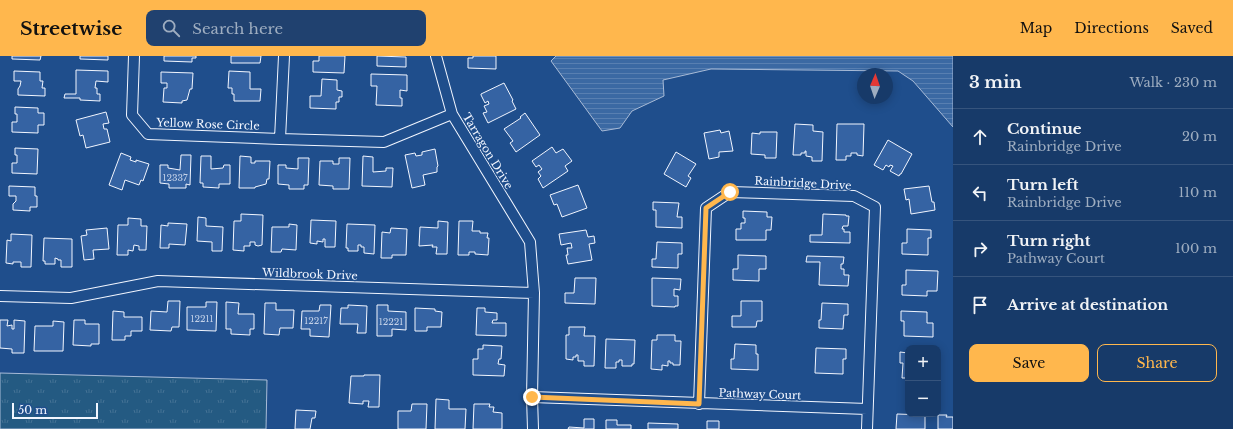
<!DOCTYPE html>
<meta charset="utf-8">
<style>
:root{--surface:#173a69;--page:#20416f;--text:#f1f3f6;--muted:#9eadc0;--line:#36547d;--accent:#ffb74d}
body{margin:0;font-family:"Libre Baskerville",serif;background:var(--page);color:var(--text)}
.controls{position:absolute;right:12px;bottom:12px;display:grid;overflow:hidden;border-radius:8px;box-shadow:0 2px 10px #0003}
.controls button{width:36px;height:36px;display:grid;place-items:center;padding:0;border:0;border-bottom:1px solid var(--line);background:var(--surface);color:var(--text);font:20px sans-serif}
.compass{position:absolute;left:857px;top:12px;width:36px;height:36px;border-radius:50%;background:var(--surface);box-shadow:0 2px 10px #0003;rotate:2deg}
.scale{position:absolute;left:12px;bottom:10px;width:86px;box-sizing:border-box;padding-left:4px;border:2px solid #f2f6ff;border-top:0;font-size:11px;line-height:14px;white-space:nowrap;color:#f2f6ff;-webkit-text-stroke:3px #1f4e8c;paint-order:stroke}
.stop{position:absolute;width:12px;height:12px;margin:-9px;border:3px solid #ffb74d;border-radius:50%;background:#fff}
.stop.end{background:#ffb74d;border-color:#fff;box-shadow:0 1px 4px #0008}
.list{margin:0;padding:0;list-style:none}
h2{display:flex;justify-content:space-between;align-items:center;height:52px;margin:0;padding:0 16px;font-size:17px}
h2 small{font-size:13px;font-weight:400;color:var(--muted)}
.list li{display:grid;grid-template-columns:26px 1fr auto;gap:12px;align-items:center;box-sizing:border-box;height:56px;padding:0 16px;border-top:1px solid var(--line)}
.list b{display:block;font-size:15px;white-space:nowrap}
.list p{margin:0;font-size:13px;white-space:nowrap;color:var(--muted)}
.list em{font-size:13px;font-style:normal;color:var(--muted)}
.actions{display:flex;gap:8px;padding:12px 16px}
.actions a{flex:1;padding:9px 0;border:1px solid var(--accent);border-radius:8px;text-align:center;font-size:14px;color:var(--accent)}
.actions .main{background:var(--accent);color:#111}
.icon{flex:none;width:22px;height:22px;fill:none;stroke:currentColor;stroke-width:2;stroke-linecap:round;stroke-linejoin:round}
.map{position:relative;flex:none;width:953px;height:373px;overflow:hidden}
header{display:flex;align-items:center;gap:24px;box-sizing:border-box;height:56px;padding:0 20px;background:var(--accent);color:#111}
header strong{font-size:19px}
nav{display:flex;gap:22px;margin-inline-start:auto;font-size:14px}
.search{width:280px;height:36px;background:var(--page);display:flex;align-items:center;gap:10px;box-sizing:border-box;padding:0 14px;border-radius:8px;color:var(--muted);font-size:15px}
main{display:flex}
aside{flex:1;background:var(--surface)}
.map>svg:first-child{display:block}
.park{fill:url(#park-tufts);stroke:#a8bbd7}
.water{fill:url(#water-rules);stroke:#a8bbd7}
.building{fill:#3563a3;stroke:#f2f6ff}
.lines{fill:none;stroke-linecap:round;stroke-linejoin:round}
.minor-casing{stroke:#f2f6ff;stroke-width:12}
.minor{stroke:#1f4e8c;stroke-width:10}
.route{stroke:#ffb74d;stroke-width:5}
.labels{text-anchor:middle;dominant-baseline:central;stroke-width:3;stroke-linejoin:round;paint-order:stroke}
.number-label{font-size:9px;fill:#c3d1e8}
.street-label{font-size:11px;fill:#f2f6ff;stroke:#1f4e8c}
</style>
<header>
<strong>Streetwise</strong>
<div class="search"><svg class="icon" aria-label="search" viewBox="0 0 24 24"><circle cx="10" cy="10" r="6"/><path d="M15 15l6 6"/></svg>Search here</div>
<nav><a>Map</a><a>Directions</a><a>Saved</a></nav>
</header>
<main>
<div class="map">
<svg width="953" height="373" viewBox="0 0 953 373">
<defs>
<pattern id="park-tufts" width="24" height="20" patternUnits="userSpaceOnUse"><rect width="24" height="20" fill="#245a82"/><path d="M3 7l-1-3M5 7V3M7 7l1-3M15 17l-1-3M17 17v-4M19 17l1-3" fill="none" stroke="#447295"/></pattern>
<pattern id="water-rules" width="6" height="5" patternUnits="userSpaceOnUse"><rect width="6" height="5" fill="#3b69a3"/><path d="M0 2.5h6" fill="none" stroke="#587fb1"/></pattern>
</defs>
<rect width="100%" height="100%" fill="#1f4e8c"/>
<!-- park -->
<path class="park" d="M0,317L267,324L266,373H0Z"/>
<!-- water -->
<path class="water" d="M556,0H953V71L913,25L898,15L711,13L663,24L664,40L632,55L620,72L602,75L551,5Z"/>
<!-- building -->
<path class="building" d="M12,0H41L40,4L12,3Z
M80,0H108V4L80,3Z
M164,0H196V2H192V6L164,5Z
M231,0H261L260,7H231Z
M319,0H345L344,17L313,16V5H319Z
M377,0L406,1V11L377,10Z
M473,0H496V13L468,12V2H473Z
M76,14L108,15V26L96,25L95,32H97V38H100V45L80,44V42H64L65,38H76Z
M14,15L40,16V25H43L42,32H45V40L18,39V33L20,30L21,25H14Z
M229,15L250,16V33H261L260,45H234V38H232V32H228Z
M161,16L193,17L192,33H190L187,44L182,45V47L163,46L164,32H167V27H161Z
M371,18L407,19V35L400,34V42H402V50L376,49L377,30H371Z
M322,23L337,24V34L342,35V41H339V46H336V53L310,52V40H321Z
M504,27L513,44L512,45L516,53L488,67L483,57L487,56L484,50L489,48L488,45L485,47L481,39V38Z
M15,51L38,52V57H44V69H38V77L12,76V66H17V58H15Z
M106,56L109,67L103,68L104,73H107L110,86L86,92L83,79L80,80L76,64Z
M525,57L540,79L516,96L510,87L513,85L504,73L521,62L520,61Z
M795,68L813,69V75L823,76L822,105H812V101L806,100V95H805V97H801V99H793Z
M837,68H864L863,100L857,99V97H851V100H846V104H836Z
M720,74L721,77L729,75L733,95L719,96V101L709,103L704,77Z
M760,76H777L776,102H765V99L751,98L752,77L760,78Z
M888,84L912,98L901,118H900L899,120L890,115L893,110L890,109L889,111L886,109L883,114L874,109Z
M552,91L556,97L563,93L572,105L565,110L568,115L543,132L538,123L541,120L538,116L542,113L539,109L536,111L532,105Z
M15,92L38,93L37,118L12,117V107H17V99H15Z
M435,93L438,110L437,111V116L423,119L425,129L412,132L405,99L415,97L416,100L422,99V96Z
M676,96L696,108L688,120L691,122L686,131L664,118Z
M121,97L131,101L130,104L136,106V104L149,108L143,125L141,124L139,129L125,124L122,134L109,129Z
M181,99H191L190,129L186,128V132H169V128L160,127V109H168V112L180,114Z
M201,100H211V113L223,112L224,109H230V128H219V132L203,131V127H200Z
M240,100L251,101V107H255V105H270L269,123H267L266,128L255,131V132H239Z
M363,100L373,101V116L386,115V112H393L392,131L362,130Z
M298,102H309L308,129H304V133H289V129L278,128V109H286V112L298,113Z
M339,102H350L349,133H333V130L319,129L320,105H333V108H339Z
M578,129L587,152L562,161L557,148L554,149L550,139Z
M9,130L35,131V140H37V151H30V155L13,154V148L16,145V140H9Z
M929,130L932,146H934L935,154L911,158L909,143L906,144L904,133Z
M653,146L679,147L677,161H682V172L656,171V154H653Z
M743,155L767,156V161H772L771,174H766V184H736V173H741V167H745V162H743Z
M241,158L263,159L262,189L258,190L255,189V186H250V190H244V195L233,194L234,165H241Z
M823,158L846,159V160H849L848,170H843L842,173H844V176H850V187L810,186V179H822Z
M198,161L206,162V170L223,171L222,195H212V186L197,185Z
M128,162L141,163V170H147L146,194H139V190L134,189L133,195L128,194V199H117L118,169H128Z
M311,164L336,165L335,191H325V183H323V186L317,185V188L310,187Z
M438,165L448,166L447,198H436L437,191H432L433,189L419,190L420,171L438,172Z
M459,165H473L472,175H480V177H488L487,182H489L488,199L475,198V196H469V199H458Z
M168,167L187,168L185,189L169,188V192H160L161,169L168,170Z
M289,168L297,169L296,194L282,193L281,196H271L272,171H289Z
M347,168L375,169L374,198L364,197V191H361V189H358V195H348V192H346Z
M107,172L109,193L93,194L94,203L84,204L81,180L87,179L86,174Z
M391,172L407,173L406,199H392V202H381L382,176L390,177Z
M907,173L931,174V182H928V199L902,198V187H907Z
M586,174L588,181L594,180L595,187L589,188L592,204L568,208L566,199H568L567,192H572L571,187L561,189L559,178Z
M11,178L32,179L31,211H21V206H13V208L6,207L7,184L11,185Z
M44,182L72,183V211H61V204H58V203L55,202V208H45V205H43Z
M657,186L682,187V198H678V212L652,211V203H656Z
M738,199L766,200V213H759V225L733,224V213H738Z
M807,200L844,201L843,208H841V213H844V219H849L848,230L819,229L820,206H806Z
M906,214L938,215L937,235H927V240L902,239V229H906Z
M575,222H596L595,248L565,247V237H574Z
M652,222L681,223L680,234L674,233V240H678V250H675V251L652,250Z
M168,245H180L179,271H172L171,275L150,274L151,255L167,256Z
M741,245H762V265H757L756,271H732V260H741Z
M206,246H217L216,275L187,274V251H206Z
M226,246L239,247L238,258H254V273H250V279L231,278V273H226Z
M265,247H276V254H294L293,272H280L279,279L264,278Z
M822,247L848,248V259H844L843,273L819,272V264H821Z
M320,249H331L329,281L310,280V273H301L302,255H319Z
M348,249L367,250L366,277H357L358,268H340L341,252H348Z
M377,249H388V255L406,256V274L392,273V280H377Z
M415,252L435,253V255L442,256L441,271H427V275H415Z
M477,252H485V256L497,257V264H493L492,267H506V280L476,279Z
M113,255L124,256V261H142V275H131V280H125V284H112Z
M901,255L927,256V267H933V281L904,280V265H901Z
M0,264H8L7,270L12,269V273H14V264L25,265L24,297H12V293L0,292Z
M74,264H85V268H99V288H91V290L73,289Z
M53,265L64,266L63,295H34L35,270H53Z
M569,271H585L584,280H595L594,310H584V305H578V299H576V301H573V304L566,303V279H569Z
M657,279H675V285H681L680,309H673V307H670V305H668V310L662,309V314L651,313L652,284H657Z
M606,283L635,284L634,308H632V310H622V304H619V306H616V312H605Z
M735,288L756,289V298H758V314L731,313V303H734Z
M483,289L502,290L501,303H499L498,308L505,309L504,320L473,319V303H478V293H483Z
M816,292L846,293V303H843V318L815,317Z
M900,296L908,297V322H902L903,307H900Z
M364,319H380L379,351H368L369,345H363V348L349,347L351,320H364Z
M436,343L449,344V353H466L465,373H435Z
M412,348H427L426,373H398V355H411Z
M474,348H490L489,351H494L493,356L502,357V373H473Z
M296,354L316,355L315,362H312L310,373H295Z
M897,358L925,359V373H896Z
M938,359H947L946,361H953V373H938Z
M584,363H594V373H568L569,371L584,372Z
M606,364H617V369H631V373H606Z
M707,365H719V373H707Z
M648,367L678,368V373H648Z"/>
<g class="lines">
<defs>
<path id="minor" d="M134,0L132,59L148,78L280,83L284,0
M436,0L452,58L530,186L534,237L532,341L533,373
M280,83L384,86L452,58
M0,240L71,242L158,225L534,237
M532,341L867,353
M699,348L706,152L730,136L854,140L875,151L867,373"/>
</defs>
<!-- minor casing -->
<use href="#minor" class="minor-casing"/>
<!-- minor -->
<use href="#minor" class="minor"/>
</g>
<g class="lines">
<!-- route -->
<path class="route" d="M532,341L699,348L706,152L730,136"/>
</g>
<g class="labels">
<!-- number labels -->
<g class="number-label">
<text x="175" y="121">12337</text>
<text x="202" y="262">12211</text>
<text x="316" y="264">12217</text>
<text x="391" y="265">12221</text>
</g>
<!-- street labels -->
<g class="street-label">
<text transform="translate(208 68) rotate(2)">Yellow Rose Circle</text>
<text transform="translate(488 95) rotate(59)">Tarragon Drive</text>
<text transform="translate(803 127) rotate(3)">Rainbridge Drive</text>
<text transform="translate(310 218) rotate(2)">Wildbrook Drive</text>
<text transform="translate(760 338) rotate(2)">Pathway Court</text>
</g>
</g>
</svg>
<div class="controls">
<button>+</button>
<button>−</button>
</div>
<svg class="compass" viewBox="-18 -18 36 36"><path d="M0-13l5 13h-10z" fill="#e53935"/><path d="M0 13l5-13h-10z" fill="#9eadc0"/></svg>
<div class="scale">50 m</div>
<div class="stop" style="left:730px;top:136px"></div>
<div class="stop end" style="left:532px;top:341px"></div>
</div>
<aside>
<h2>3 min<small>Walk · 230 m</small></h2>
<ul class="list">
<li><svg class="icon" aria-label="ahead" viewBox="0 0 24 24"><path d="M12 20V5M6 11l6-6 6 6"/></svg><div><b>Continue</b><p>Rainbridge Drive</p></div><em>20 m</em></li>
<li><svg class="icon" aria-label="left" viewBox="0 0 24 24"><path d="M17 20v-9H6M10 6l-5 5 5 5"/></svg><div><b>Turn left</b><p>Rainbridge Drive</p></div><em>110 m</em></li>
<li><svg class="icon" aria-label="right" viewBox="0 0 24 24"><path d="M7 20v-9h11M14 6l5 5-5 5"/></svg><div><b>Turn right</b><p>Pathway Court</p></div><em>100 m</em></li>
<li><svg class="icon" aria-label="arrive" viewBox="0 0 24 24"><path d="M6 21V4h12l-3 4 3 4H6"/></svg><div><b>Arrive at destination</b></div></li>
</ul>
<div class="actions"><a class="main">Save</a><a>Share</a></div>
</aside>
</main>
